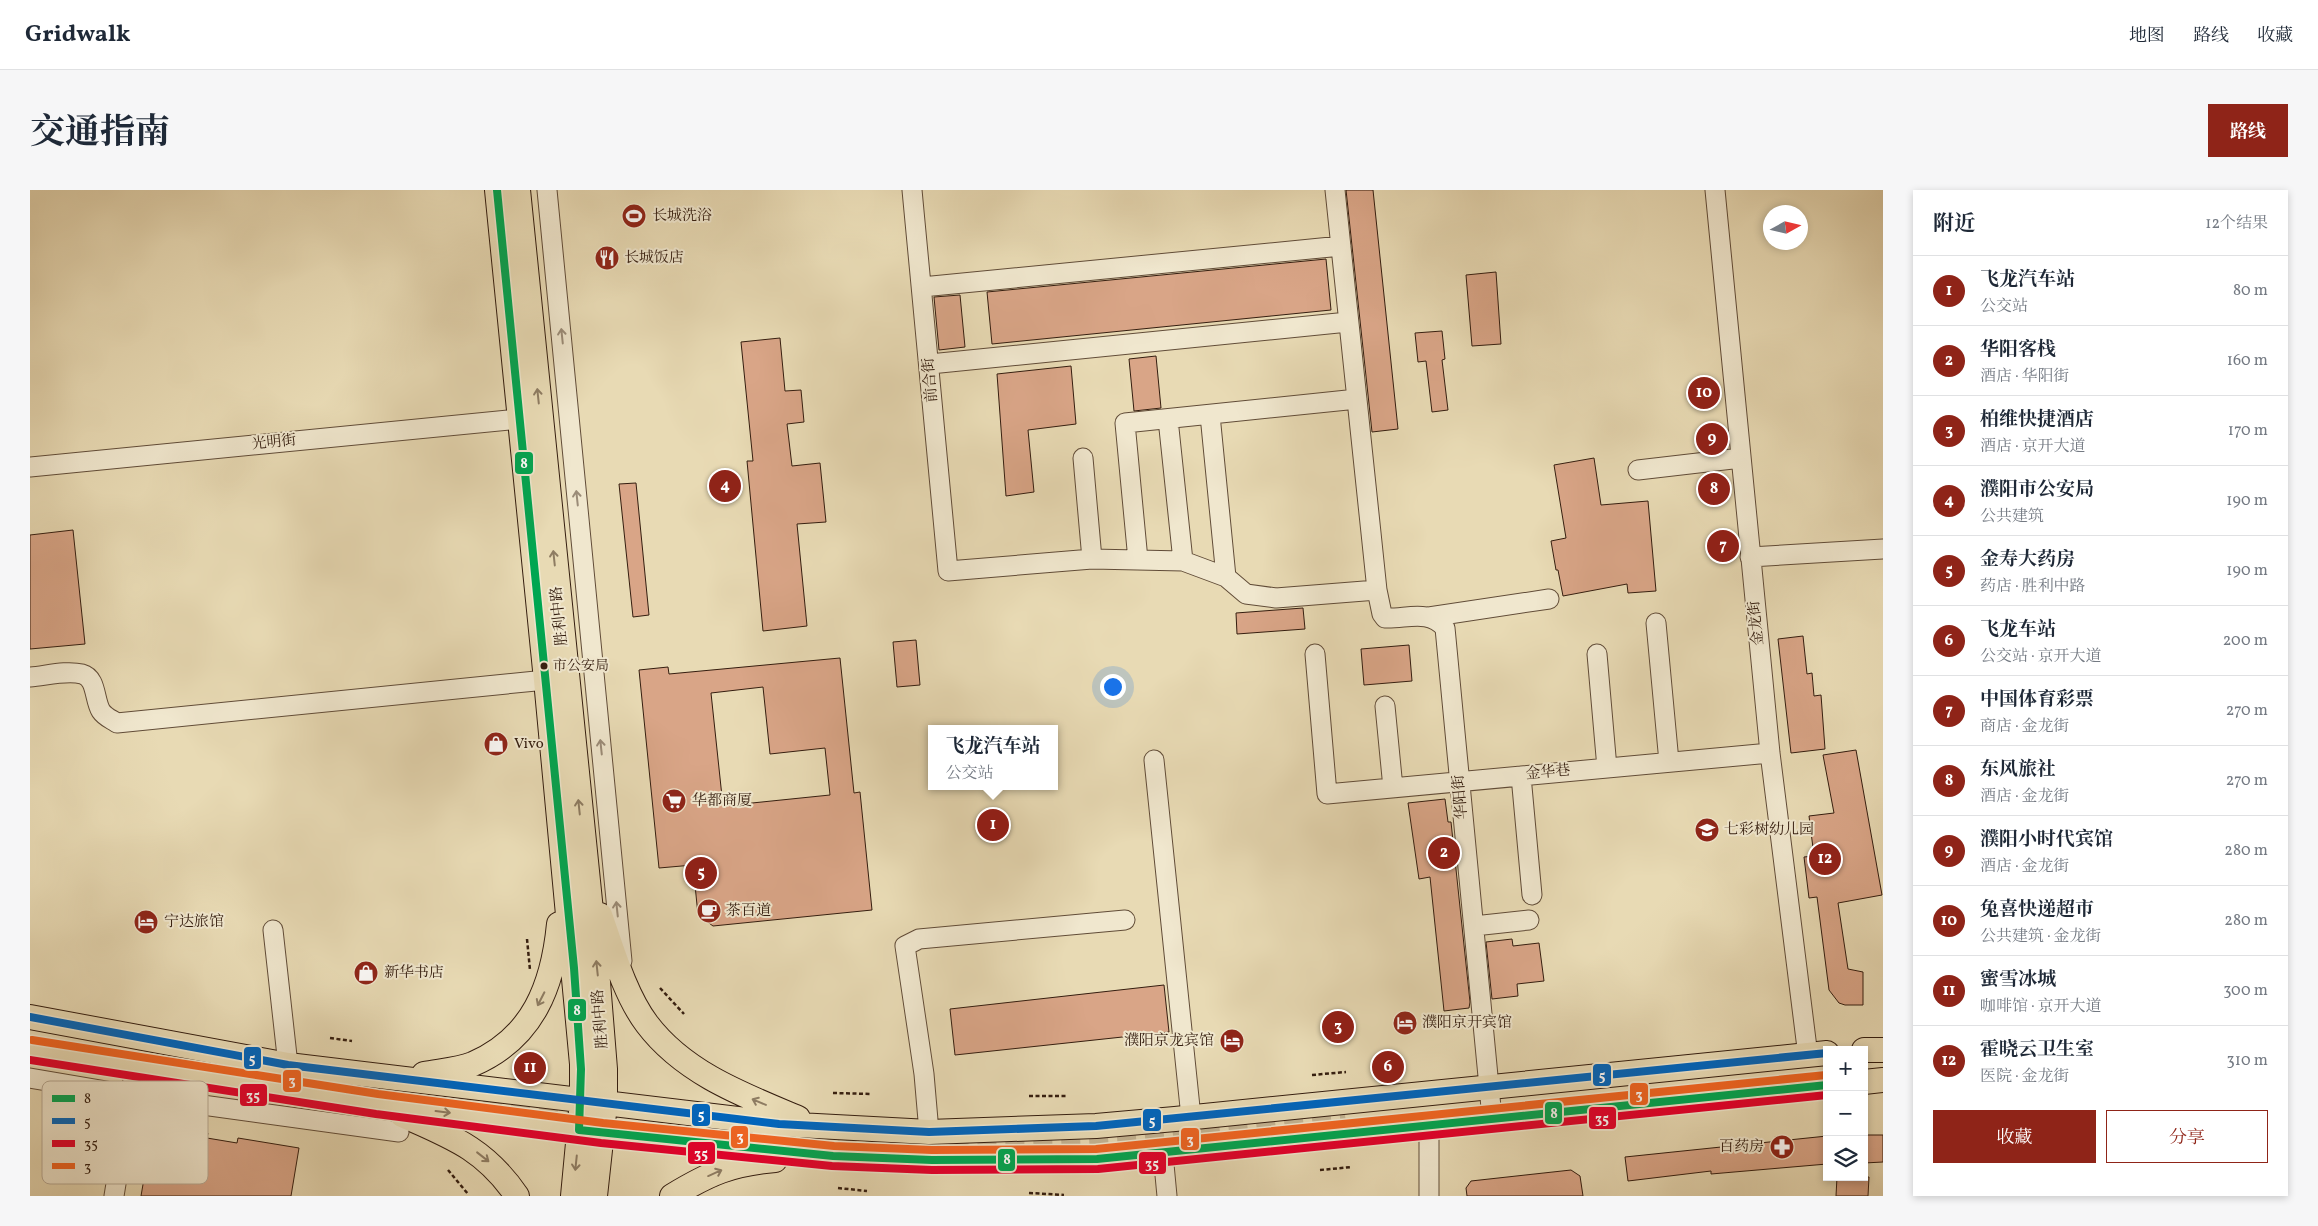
<!DOCTYPE html>
<html lang="zh">
<meta charset="utf-8">
<style>
:root{--surface:#fff;--page:#f6f6f7;--text:#1f2937;--muted:#747a83;--line:#e0e1e3;--accent:#8f2418}
body{margin:0;font-family:Vollkorn,"Noto Serif SC",serif;background:var(--page);color:var(--text)}
.controls{position:absolute;right:15px;bottom:15px;display:grid;overflow:hidden;border-radius:0px;box-shadow:0 2px 8px #0003}
.controls button{width:45px;height:45px;display:grid;place-items:center;padding:0;border:0;border-bottom:1px solid var(--line);background:var(--surface);color:var(--text);font:25px sans-serif}
.compass{position:absolute;left:1733px;top:15px;width:45px;height:45px;border-radius:50%;background:var(--surface);box-shadow:0 2px 8px #0003;rotate:82deg}
.you{position:absolute;left:1082px;top:496px;width:18px;height:18px;margin:-12px;border:4px solid #fff;border-radius:50%;background:#1a73e8;box-shadow:0 0 0 8px #1a73e833}
.badge{display:grid;place-items:center;width:32px;height:32px;border-radius:50%;background:var(--accent);color:#fff;font-size:16px;font-weight:700}
.pin{position:absolute;translate:-50% -50%;border:2px solid #fff;box-shadow:0 1px 5px #0006}
.popup{position:absolute;left:898px;top:535px;width:130px;height:65px;box-sizing:border-box;display:grid;place-content:center;border-radius:0px;background:var(--surface);filter:drop-shadow(0 1px 4px #0005);font-size:16px;white-space:nowrap;color:var(--muted)}
.popup b{font-size:19px;color:var(--text)}
.popup::after{content:'';position:absolute;left:50%;top:100%;margin-left:-10px;border:10px solid transparent;border-top-color:var(--surface)}
.list{margin:0;padding:0;list-style:none}
h2{display:flex;justify-content:space-between;align-items:center;height:65px;margin:0;padding:0 20px;font-size:21px}
h2 small{font-size:16px;font-weight:400;color:var(--muted)}
.list li{display:grid;grid-template-columns:32px 1fr auto;gap:15px;align-items:center;box-sizing:border-box;height:70px;padding:0 20px;border-top:1px solid var(--line)}
.list b{display:block;font-size:19px;white-space:nowrap}
.list p{margin:0;font-size:16px;white-space:nowrap;color:var(--muted)}
.list em{font-size:16px;font-style:normal;color:var(--muted)}
.actions{display:flex;gap:10px;padding:15px 20px}
.actions a{flex:1;padding:11px 0;border:1px solid var(--accent);border-radius:0px;text-align:center;font-size:18px;color:var(--accent)}
.actions .main{background:var(--accent);color:#fff}
.icon{flex:none;width:28px;height:28px;fill:none;stroke:currentColor;stroke-width:2;stroke-linecap:round;stroke-linejoin:round}
.map{position:relative;flex:none;width:1853px;height:1006px;overflow:hidden;border-radius:0px}
header{display:flex;align-items:center;gap:30px;box-sizing:border-box;height:70px;padding:0 25px;background:var(--surface);border-bottom:1px solid var(--line)}
header strong{font-size:24px}
nav{display:flex;gap:28px;margin-inline-start:auto;font-size:18px}
.intro{display:flex;align-items:center;justify-content:space-between;box-sizing:border-box;height:120px;padding:0 30px}
h1{margin:0;font-size:35px}
.button{padding:12px 22px;border-radius:0px;background:var(--accent);color:#fff;font-size:18px;font-weight:700}
main{display:flex;gap:30px;padding:0 30px}
aside{flex:1;background:var(--surface);border-radius:0px;box-shadow:0 2px 8px #0003}
.map>svg:first-child{display:block}
.building{fill:#d9a587;stroke:#341d0f;fill-rule:evenodd}
.lines{fill:none;stroke-linecap:round;stroke-linejoin:round}
.minor-tunnel{stroke:#c4b493;stroke-width:19;stroke-dasharray:19 9;stroke-linecap:butt}
.minor-casing{stroke:#614c38;stroke-width:21}
.major-casing{stroke:#341d0f;stroke-width:26}
.path{stroke:#341d0f;stroke-width:2.5;stroke-dasharray:4 2.5;stroke-linecap:butt}
.minor{stroke:#f0e7ce;stroke-width:19}
.major{stroke:#e8dab4;stroke-width:24}
.bus-1-casing{stroke:#f0e7ce;stroke-width:11}
.bus-2-casing{stroke:#f0e7ce;stroke-width:11}
.bus-3-casing{stroke:#f0e7ce;stroke-width:11}
.bus-4-casing{stroke:#f0e7ce;stroke-width:11}
.bus-1{stroke:#00a651;stroke-width:8}
.bus-2{stroke:#0065bd;stroke-width:8}
.bus-3{stroke:#e4002b;stroke-width:8}
.bus-4{stroke:#f26522;stroke-width:8}
.oneway{stroke:#9b8c78}
.oneway2{stroke:#8e7c62}
.bus-dot{fill:#341d0f;stroke:#f0e7ce;stroke-width:2}
.labels{text-anchor:middle;dominant-baseline:central;stroke-width:4;stroke-linejoin:round;paint-order:stroke}
.bus-label{font-size:14px;fill:#341d0f;stroke:#f0e7ce;text-anchor:start}
.poi-label{font-size:15px;fill:#341d0f;stroke:#f0e7ce;text-anchor:start}
.street-label{font-size:15px;fill:#341d0f;stroke:#f0e7ce}
.key{fill:#f0e7ce;stroke:#b8aa95;stroke-width:1}
.key-label{font-size:14px;fill:#341d0f}
.line-badge{stroke:#f0e7ce;stroke-width:2}
.badge-label{font-size:14px;text-anchor:middle;font-weight:bold;fill:#fff}
</style>
<header>
<strong>Gridwalk</strong>
<nav><a>地图</a><a>路线</a><a>收藏</a></nav>
</header>
<div class="intro"><h1>交通指南</h1><a class="button">路线</a></div>
<main>
<div class="map">
<svg width="1853" height="1006" viewBox="0 0 1853 1006">
<rect width="100%" height="100%" fill="#e8dab4"/>
<filter id="stains"><feTurbulence type="fractalNoise" baseFrequency=".004" numOctaves="4"/><feColorMatrix values="0 0 0 0 .2 0 0 0 0 .09 0 0 0 0 .02 0 0 0 .5 -.17"/></filter>
<radialGradient id="worn" r=".72"><stop offset=".6" stop-color="#630" stop-opacity="0"/><stop offset="1" stop-color="#630" stop-opacity=".3"/></radialGradient>
<!-- building -->
<path class="building" d="M1316,0H1343L1368,239L1342,242Z
M1296,69L1301,120L962,154L957,102Z
M1466,82L1471,154L1442,156L1436,85Z
M930,105L935,157L909,160L904,107Z
M1412,141L1415,169L1412,170L1418,220L1402,222L1396,171L1388,172L1385,143Z
M750,148L755,201L771,200L774,232L757,234L762,276L790,273L796,332L767,334L777,436L733,441L717,271H723L711,152Z
M1126,166L1131,218L1104,221L1099,169Z
M1041,176L1046,234L998,240L1004,302L976,306L967,184Z
M1564,268L1571,315L1618,311L1626,401L1598,403L1597,394L1533,406L1528,380H1526L1521,351L1536,348L1524,275Z
M606,293L619,425L603,427L589,294Z
M43,340L55,454L0,459V345Z
M1273,418L1275,439L1207,444L1206,423Z
M1773,446L1777,484L1782,483L1784,506L1791,505L1795,559L1761,563L1748,449Z
M886,450L890,495L867,497L863,452Z
M1379,455L1382,491L1334,495L1331,459Z
M810,468L824,603L830,602L842,720L683,736L668,725L663,675L629,678L609,480L638,477L639,484ZM733,497L740,564L795,558L800,605L693,616L681,503Z
M1826,560L1852,705L1808,713L1818,779L1833,782V815H1815L1809,813L1799,800L1787,707L1779,708L1774,667L1784,666L1779,626L1804,623L1793,565Z
M1415,609L1418,632H1421L1440,812L1439,818L1414,821L1400,687L1389,689L1378,613Z
M1482,749L1483,756L1509,753L1514,791L1487,794L1488,806L1462,809L1456,752Z
M1134,795L1139,842L925,865L920,819Z
M147,937L178,943L177,948L207,953L208,948L269,958L261,1006H111L122,942L128,939L146,942Z
M1834,945H1853V972L1834,973Z
M1797,946V974L1681,984V981L1598,991L1595,967Z
M1541,980L1550,986L1553,1006H1437L1436,998L1441,991Z
M1807,987H1839L1838,1006H1806Z"/>
<g class="lines">
<!-- minor-tunnel -->
<path class="minor-tunnel" d="M314,898L557,922
M724,943C868,961 1017,961 1161,945C1213,939 1264,932 1315,925"/>
<defs>
<path id="minor" d="M517,0L592,771
M882,0L918,381L1062,369L1153,371L1196,387L1216,404L1246,408L1347,400L1305,0
M1685,0L1740,563L1778,866
M892,97L1311,56
M900,174L1318,132
M1180,225L1196,387
M1138,229L1153,371
M1053,268L1062,369
M0,277L489,229
M1608,280L1711,268
M1720,367L1853,359
M1108,370L1095,233L1327,209
M1347,400L1352,424L1355,428C1377,429 1399,419 1415,438L1462,928
M1399,427L1519,409
M1626,433L1639,572
M1285,464L1297,604L1740,563
M1567,464L1577,578
M0,487C15,486 36,480 52,484C67,488 64,510 71,521C75,527 81,529 87,533L516,490
M1355,516L1363,598
M1124,570L1161,927
M1491,586L1502,705
M1444,736L1499,730
M243,740L258,875
M0,888L100,905L369,942
M899,942L894,884L875,756L889,749L1095,730
M1133,964L1137,1006
M84,1006L105,878
M1399,1006V935"/>
<path id="major" d="M467,0L516,490L552,874V911L543,1006
M488,0L567,780L575,879V914L565,1006
M570,725C582,759 595,805 617,834C654,883 713,905 768,928
M0,827L258,875L749,934L899,942L1066,936L1145,929L1797,863
M0,860L105,878L347,914L572,943L803,966L902,970H994L1067,969L1147,962L1797,895
M1834,860H1853
M394,884C409,881 428,880 443,874C503,848 523,796 529,734
M1834,892L1853,890
M372,925C422,947 455,959 487,1006
M642,1006C680,983 701,974 745,970"/>
</defs>
<!-- minor casing -->
<use href="#minor" class="minor-casing"/>
<!-- major casing -->
<use href="#major" class="major-casing"/>
<!-- path -->
<path class="path" d="M497,749L500,780
M630,798L654,824
M300,848L322,851
M1282,885L1316,882
M803,903L841,904
M999,906H1037
M418,980L438,1004
M1290,980L1322,977
M808,998L837,1001
M999,1003L1034,1005"/>
<!-- minor -->
<use href="#minor" class="minor"/>
<!-- major -->
<use href="#major" class="major"/>
<defs>
<path id="bus-1" d="M467,0L544,778L551,879L549,940L803,966L902,970L1067,969L1797,895"/>
<path id="bus-2" d="M0,827L258,875L749,934L899,942L1066,936L1797,863"/>
<path id="bus-3" d="M0,870L346,924L571,953L802,976L902,980L1068,979L1797,905"/>
<path id="bus-4" d="M2,850L348,904L573,933L804,956L902,960L1066,959L1796,885"/>
</defs>
<!-- bus-1 casing -->
<use href="#bus-1" class="bus-1-casing"/>
<!-- bus-2 casing -->
<use href="#bus-2" class="bus-2-casing"/>
<!-- bus-3 casing -->
<use href="#bus-3" class="bus-3-casing"/>
<!-- bus-4 casing -->
<use href="#bus-4" class="bus-4-casing"/>
<!-- bus-1 -->
<use href="#bus-1" class="bus-1"/>
<!-- bus-2 -->
<use href="#bus-2" class="bus-2"/>
<!-- bus-3 -->
<use href="#bus-3" class="bus-3"/>
<!-- bus-4 -->
<use href="#bus-4" class="bus-4"/>
</g>
<!-- one-way arrows -->
<defs><path id="oneway-shaft" d="M-6 0H5M1.5-3L5.5 0L1.5 3" fill="none" stroke-width="1.6" stroke-linecap="round" stroke-linejoin="round" transform="scale(1.25)"/></defs>
<g class="oneway">
<use href="#oneway-shaft" transform="translate(532 146) rotate(-96)"/>
<use href="#oneway-shaft" transform="translate(547 308) rotate(-96)"/>
<use href="#oneway-shaft" transform="translate(571 557) rotate(-96)"/>
<use href="#oneway-shaft" transform="translate(587 719) rotate(-96)"/>
</g>
<g class="oneway2">
<use href="#oneway-shaft" transform="translate(508 206) rotate(-96)"/>
<use href="#oneway-shaft" transform="translate(524 368) rotate(-96)"/>
<use href="#oneway-shaft" transform="translate(549 617) rotate(-96)"/>
<use href="#oneway-shaft" transform="translate(567 778) rotate(-96)"/>
<use href="#oneway-shaft" transform="translate(511 809) rotate(117)"/>
<use href="#oneway-shaft" transform="translate(729 912) rotate(-157)"/>
<use href="#oneway-shaft" transform="translate(413 922) rotate(7)"/>
<use href="#oneway-shaft" transform="translate(453 967) rotate(38)"/>
<use href="#oneway-shaft" transform="translate(546 973) rotate(96)"/>
<use href="#oneway-shaft" transform="translate(685 983) rotate(-24)"/>
</g>
<!-- icons -->
<defs>
<symbol id="stadium-disc" viewBox="-11 -11 22 22"><circle r="9.5" fill="#8f2418" stroke="#f0e7ce"/><path d="M0-5a6.5 5 0 1 0 0 10a6.5 5 0 1 0 0-10ZM-3.5-1.8h7v3.6h-7Z" fill="#fff"/></symbol>
<symbol id="restaurant-disc" viewBox="-11 -11 22 22"><circle r="9.5" fill="#8f2418" stroke="#f0e7ce"/><path d="M-5-6h1v4h1v-4h1v4h1v-4h1v5L-1.5 .5V6h-2V.5L-5-1ZM5-6V6H3V1.5H1.5Q1.5-4 5-6Z" fill="#fff"/></symbol>
<symbol id="shop-disc" viewBox="-11 -11 22 22"><circle r="9.5" fill="#8f2418" stroke="#f0e7ce"/><path d="M-5-2.5h2.3a2.7 3.5 0 0 1 5.4 0H5L5.5 6h-11ZM-1.5-2.5h3a1.5 2.3 0 0 0-3 0Z" fill="#fff"/></symbol>
<symbol id="supermarket-disc" viewBox="-11 -11 22 22"><circle r="9.5" fill="#8f2418" stroke="#f0e7ce"/><path d="M-6-5.5h2.5l.6 2H6L4.5 2H-2.5L-4.4-4H-6ZM-1.5 3.2a1.3 1.3 0 1 0 .1 0ZM3 3.2a1.3 1.3 0 1 0 .1 0Z" fill="#fff"/></symbol>
<symbol id="school-disc" viewBox="-11 -11 22 22"><circle r="9.5" fill="#8f2418" stroke="#f0e7ce"/><path d="M0-5L7-2L0 1L-7-2ZM-4 1L0 2.5L4 1V4Q0 6-4 4Z" fill="#fff"/></symbol>
<symbol id="cafe-disc" viewBox="-11 -11 22 22"><circle r="9.5" fill="#8f2418" stroke="#f0e7ce"/><path d="M-5.5-4.5H6V0H3Q3 3.5 0 3.5H-2.5Q-5.5 3.5-5.5 0ZM3-3.2v2h1.7v-2ZM-6 4.5H4V6H-6Z" fill="#fff"/></symbol>
<symbol id="hotel-disc" viewBox="-11 -11 22 22"><circle r="9.5" fill="#8f2418" stroke="#f0e7ce"/><path d="M-6-4.5h1.5V1H6V5H4.5V3h-9V5H-6ZM-4 0a1.8 1.8 0 1 1 3.6 0ZM.5 0V-2.5h3Q6-2.5 6 0Z" fill="#fff"/></symbol>
<symbol id="pharmacy-disc" viewBox="-11 -11 22 22"><circle r="9.5" fill="#8f2418" stroke="#f0e7ce"/><path d="M-2-6h4v4h4v4h-4v4h-4v-4h-4v-4h4Z" fill="#fff"/></symbol>
</defs>
<g fill-rule="evenodd">
<use href="#stadium-disc" x="590" y="12" width="28" height="28"/>
<use href="#restaurant-disc" x="563" y="54" width="28" height="28"/>
<use href="#shop-disc" x="452" y="540" width="28" height="28"/>
<use href="#supermarket-disc" x="630" y="597" width="28" height="28"/>
<use href="#school-disc" x="1663" y="626" width="28" height="28"/>
<use href="#cafe-disc" x="665" y="707" width="28" height="28"/>
<use href="#hotel-disc" x="102" y="718" width="28" height="28"/>
<use href="#shop-disc" x="322" y="769" width="28" height="28"/>
<use href="#hotel-disc" x="1361" y="819" width="28" height="28"/>
<use href="#hotel-disc" x="1188" y="837" width="28" height="28"/>
<use href="#pharmacy-disc" x="1738" y="943" width="28" height="28"/>
</g>
<!-- markers -->
<circle class="bus-dot" cx="514" cy="476" r="4.5"/>
<g class="labels">
<!-- bus labels -->
<g class="bus-label">
<text x="523" y="476">市公安局</text>
</g>
<!-- poi labels -->
<g class="poi-label">
<text x="622" y="26">长城洗浴</text>
<text x="594" y="68">长城饭店</text>
<text x="484" y="554">Vivo</text>
<text x="662" y="611">华都商厦</text>
<text x="1694" y="640">七彩树幼儿园</text>
<text x="696" y="721">茶百道</text>
<text x="134" y="732">宁达旅馆</text>
<text x="354" y="783">新华书店</text>
<text x="1392" y="833">濮阳京开宾馆</text>
<text x="1184" y="851" text-anchor="end">濮阳京龙宾馆</text>
<text x="1734" y="957" text-anchor="end">百药房</text>
</g>
<!-- street labels -->
<g class="street-label">
<text transform="translate(901 190) rotate(-95)">前合街</text>
<text transform="translate(244 253) rotate(-6)">光明街</text>
<text transform="translate(530 426) rotate(-96)">胜利中路</text>
<text transform="translate(1727 433) rotate(-96)">金龙街</text>
<text transform="translate(1518 583) rotate(-5)">金华巷</text>
<text transform="translate(1431 607) rotate(-95)">华阳街</text>
<text transform="translate(571 829) rotate(-95)">胜利中路</text>
</g>
</g>
<!-- legend -->
<rect x="12" y="891" width="166" height="103" rx="8" class="key"/>
<rect x="22" y="905" width="23" height="7" fill="#00a651"/>
<rect x="22" y="928" width="23" height="6" fill="#0065bd"/>
<rect x="22" y="950" width="23" height="7" fill="#e4002b"/>
<rect x="22" y="973" width="23" height="6" fill="#f26522"/>
<g class="key-label">
<text x="54" y="913">8</text>
<text x="54" y="936">5</text>
<text x="54" y="958">35</text>
<text x="54" y="981">3</text>
</g>
<g class="line-badge">
<rect x="484" y="261" width="20" height="24" rx="5" fill="#00a651"/>
<rect x="537" y="808" width="20" height="24" rx="5" fill="#00a651"/>
<rect x="213" y="856" width="19" height="24" rx="5" fill="#0065bd"/>
<rect x="1562" y="873" width="20" height="24" rx="5" fill="#0065bd"/>
<rect x="252" y="879" width="20" height="24" rx="5" fill="#f26522"/>
<rect x="1599" y="892" width="20" height="24" rx="5" fill="#f26522"/>
<rect x="209" y="893" width="29" height="24" rx="5" fill="#e4002b"/>
<rect x="1514" y="911" width="19" height="24" rx="5" fill="#00a651"/>
<rect x="661" y="913" width="20" height="24" rx="5" fill="#0065bd"/>
<rect x="1558" y="916" width="29" height="24" rx="5" fill="#e4002b"/>
<rect x="1112" y="918" width="20" height="24" rx="5" fill="#0065bd"/>
<rect x="700" y="935" width="19" height="24" rx="5" fill="#f26522"/>
<rect x="1150" y="937" width="20" height="24" rx="5" fill="#f26522"/>
<rect x="657" y="951" width="29" height="24" rx="5" fill="#e4002b"/>
<rect x="967" y="958" width="19" height="24" rx="5" fill="#00a651"/>
<rect x="1108" y="961" width="29" height="24" rx="5" fill="#e4002b"/>
</g>
<g class="badge-label">
<text x="494" y="278">8</text>
<text x="547" y="825">8</text>
<text x="222" y="873">5</text>
<text x="1572" y="890">5</text>
<text x="262" y="895">3</text>
<text x="1609" y="909">3</text>
<text x="223" y="910">35</text>
<text x="1524" y="928">8</text>
<text x="671" y="929">5</text>
<text x="1572" y="933">35</text>
<text x="1122" y="935">5</text>
<text x="710" y="951">3</text>
<text x="1160" y="954">3</text>
<text x="671" y="968">35</text>
<text x="977" y="974">8</text>
<text x="1122" y="978">35</text>
</g>
<rect width="100%" height="100%" filter="url(#stains)"/>
<rect width="100%" height="100%" fill="url(#worn)"/>
</svg>
<div class="controls">
<button>+</button>
<button>−</button>
<button><svg class="icon" aria-label="layers" viewBox="0 0 24 24"><path d="M12 4l9 5-9 5-9-5zM3 14l9 5 9-5"/></svg></button>
</div>
<svg class="compass" viewBox="-18 -18 36 36"><path d="M0-13l5 13h-10z" fill="#e53935"/><path d="M0 13l5-13h-10z" fill="#747a83"/></svg>
<div class="you"></div>
<div class="pin badge" style="left:963px;top:635px">1</div>
<div class="popup"><b>飞龙汽车站</b>公交站</div>
<div class="pin badge" style="left:1414px;top:663px">2</div>
<div class="pin badge" style="left:1308px;top:837px">3</div>
<div class="pin badge" style="left:695px;top:296px">4</div>
<div class="pin badge" style="left:671px;top:683px">5</div>
<div class="pin badge" style="left:1358px;top:877px">6</div>
<div class="pin badge" style="left:1693px;top:356px">7</div>
<div class="pin badge" style="left:1684px;top:299px">8</div>
<div class="pin badge" style="left:1682px;top:249px">9</div>
<div class="pin badge" style="left:1674px;top:203px">10</div>
<div class="pin badge" style="left:500px;top:878px">11</div>
<div class="pin badge" style="left:1795px;top:669px">12</div>
</div>
<aside>
<h2>附近<small>12个结果</small></h2>
<ul class="list">
<li><span class="badge">1</span><div><b>飞龙汽车站</b><p>公交站</p></div><em>80 m</em></li>
<li><span class="badge">2</span><div><b>华阳客栈</b><p>酒店 · 华阳街</p></div><em>160 m</em></li>
<li><span class="badge">3</span><div><b>柏维快捷酒店</b><p>酒店 · 京开大道</p></div><em>170 m</em></li>
<li><span class="badge">4</span><div><b>濮阳市公安局</b><p>公共建筑</p></div><em>190 m</em></li>
<li><span class="badge">5</span><div><b>金寿大药房</b><p>药店 · 胜利中路</p></div><em>190 m</em></li>
<li><span class="badge">6</span><div><b>飞龙车站</b><p>公交站 · 京开大道</p></div><em>200 m</em></li>
<li><span class="badge">7</span><div><b>中国体育彩票</b><p>商店 · 金龙街</p></div><em>270 m</em></li>
<li><span class="badge">8</span><div><b>东风旅社</b><p>酒店 · 金龙街</p></div><em>270 m</em></li>
<li><span class="badge">9</span><div><b>濮阳小时代宾馆</b><p>酒店 · 金龙街</p></div><em>280 m</em></li>
<li><span class="badge">10</span><div><b>兔喜快递超市</b><p>公共建筑 · 金龙街</p></div><em>280 m</em></li>
<li><span class="badge">11</span><div><b>蜜雪冰城</b><p>咖啡馆 · 京开大道</p></div><em>300 m</em></li>
<li><span class="badge">12</span><div><b>霍晓云卫生室</b><p>医院 · 金龙街</p></div><em>310 m</em></li>
</ul>
<div class="actions"><a class="main">收藏</a><a>分享</a></div>
</aside>
</main>
